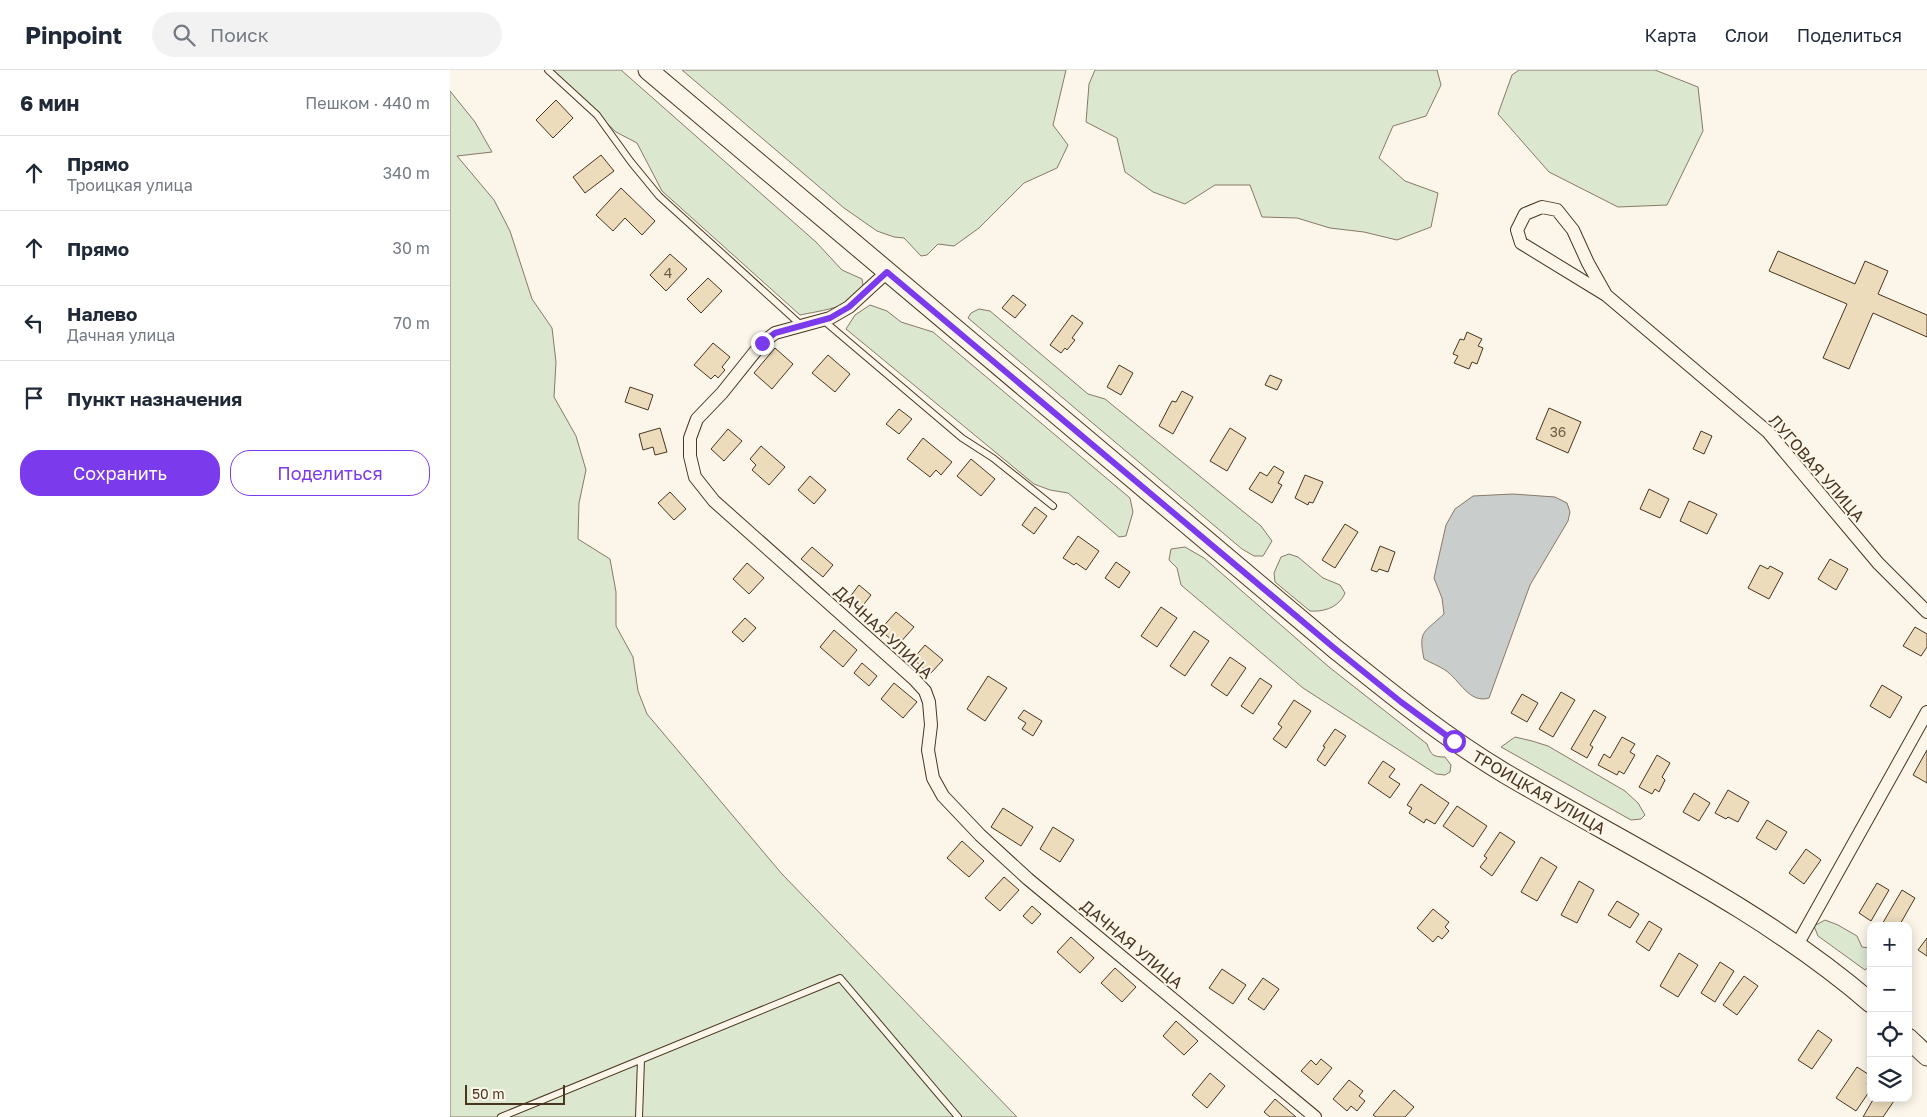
<!DOCTYPE html>
<html lang="ru">
<meta charset="utf-8">
<style>
:root{--surface:#fff;--page:#f2f2f3;--text:#1f2937;--muted:#747a83;--line:#e0e1e3;--accent:#7c3aed}
body{margin:0;font-family:"Golos Text",sans-serif;background:var(--page);color:var(--text)}
.controls{position:absolute;right:15px;bottom:15px;display:grid;overflow:hidden;border-radius:10px;box-shadow:0 2px 12px #0003}
.controls button{width:45px;height:45px;display:grid;place-items:center;padding:0;border:0;border-bottom:1px solid var(--line);background:var(--surface);color:var(--text);font:25px sans-serif}
.scale{position:absolute;left:15px;bottom:12px;width:100px;box-sizing:border-box;padding-left:5px;border:2px solid #4a3520;border-top:0;font-size:14px;line-height:18px;white-space:nowrap;color:#4a3520;-webkit-text-stroke:4px #fbf6e9;paint-order:stroke}
.stop{position:absolute;width:15px;height:15px;margin:-11px;border:4px solid #7c3aed;border-radius:50%;background:#fff}
.stop.end{background:#7c3aed;border-color:#fff;box-shadow:0 1px 5px #0008}
.list{margin:0;padding:0;list-style:none}
h2{display:flex;justify-content:space-between;align-items:center;height:65px;margin:0;padding:0 20px;font-size:21px}
h2 small{font-size:16px;font-weight:400;color:var(--muted)}
.list li{display:grid;grid-template-columns:32px 1fr auto;gap:15px;align-items:center;box-sizing:border-box;height:75px;padding:0 20px;border-top:1px solid var(--line)}
.list b{display:block;font-size:19px;white-space:nowrap}
.list p{margin:0;font-size:16px;white-space:nowrap;color:var(--muted)}
.list em{font-size:16px;font-style:normal;color:var(--muted)}
.actions{display:flex;gap:10px;padding:15px 20px}
.actions a{flex:1;padding:11px 0;border:1px solid var(--accent);border-radius:20px;text-align:center;font-size:18px;color:var(--accent)}
.actions .main{background:var(--accent);color:#fff}
.icon{flex:none;width:28px;height:28px;fill:none;stroke:currentColor;stroke-width:2;stroke-linecap:round;stroke-linejoin:round}
.map{position:relative;flex:none;width:1477px;height:1047px;overflow:hidden}
header{display:flex;align-items:center;gap:30px;box-sizing:border-box;height:70px;padding:0 25px;background:var(--surface);border-bottom:1px solid var(--line)}
header strong{font-size:24px}
nav{display:flex;gap:28px;margin-inline-start:auto;font-size:18px}
.search{width:350px;height:45px;background:var(--page);display:flex;align-items:center;gap:12px;box-sizing:border-box;padding:0 18px;border-radius:28px;color:var(--muted);font-size:19px}
main{display:flex}
aside{flex:1;background:var(--surface)}
.map>svg:first-child{display:block}
.green{fill:#dce7d0;stroke:#887966}
.water{fill:#c9cecd;stroke:#887966}
.building{fill:#ecdcbc;stroke:#4a3520}
.lines{fill:none;stroke-linecap:round;stroke-linejoin:round}
.lane-casing{stroke:#4a3520;stroke-width:8}
.street-casing{stroke:#4a3520;stroke-width:14}
.primary-casing{stroke:#4a3520;stroke-width:21}
.lane{stroke:#fbf6e9;stroke-width:6}
.street{stroke:#fbf6e9;stroke-width:12}
.primary{stroke:#fbf6e9;stroke-width:19}
.route{stroke:#7c3aed;stroke-width:6}
.labels{text-anchor:middle;dominant-baseline:central;stroke-width:4;stroke-linejoin:round;paint-order:stroke}
.number-label{font-size:14px;fill:#725f47}
.street-label{font-size:16px;fill:#4a3520;stroke:#fbf6e9}
</style>
<header>
<strong>Pinpoint</strong>
<div class="search"><svg class="icon" aria-label="search" viewBox="0 0 24 24"><circle cx="10" cy="10" r="6"/><path d="M15 15l6 6"/></svg>Поиск</div>
<nav><a>Карта</a><a>Слои</a><a>Поделиться</a></nav>
</header>
<main>
<aside>
<h2>6 мин<small>Пешком · 440 m</small></h2>
<ul class="list">
<li><svg class="icon" aria-label="ahead" viewBox="0 0 24 24"><path d="M12 20V5M6 11l6-6 6 6"/></svg><div><b>Прямо</b><p>Троицкая улица</p></div><em>340 m</em></li>
<li><svg class="icon" aria-label="ahead" viewBox="0 0 24 24"><path d="M12 20V5M6 11l6-6 6 6"/></svg><div><b>Прямо</b></div><em>30 m</em></li>
<li><svg class="icon" aria-label="left" viewBox="0 0 24 24"><path d="M17 20v-9H6M10 6l-5 5 5 5"/></svg><div><b>Налево</b><p>Дачная улица</p></div><em>70 m</em></li>
<li><svg class="icon" aria-label="arrive" viewBox="0 0 24 24"><path d="M6 21V4h12l-3 4 3 4H6"/></svg><div><b>Пункт назначения</b></div></li>
</ul>
<div class="actions"><a class="main">Сохранить</a><a>Поделиться</a></div>
</aside>
<div class="map">
<svg width="1477" height="1047" viewBox="0 0 1477 1047">
<rect width="100%" height="100%" fill="#fbf6e9"/>
<!-- green -->
<path class="green" d="M100,0H171L366,172L392,200L412,209C420,236 367,241 350,245L212,121L187,73L166,62Z
M232,0H616L603,55L618,75L607,98L574,113L529,158L504,176L488,174L477,185L471,186L454,168L444,167L427,161L394,138Z
M645,0H987L991,15L976,46L943,56L929,88L955,111L988,123L981,157L947,170L914,162L880,158L847,148L812,147L800,115H765L735,134L703,122L675,102L667,68L636,52L639,14Z
M1069,0H1205L1248,17L1253,61L1217,135L1168,137L1099,102L1048,44L1062,5Z
M0,21L25,52L42,82L7,86L44,130L60,161L82,229L102,258L106,292L104,327L126,366L136,400L129,433L128,469L160,489L166,522V556L183,587L188,621L197,644L332,804L567,1047H0Z
M420,235L437,241L451,252L483,262L680,428L683,442L676,466L669,467L618,423L600,420L584,414L396,259L405,245Z
M529,239L540,241L638,324L655,329L811,456L822,471L813,486H804L792,479L518,248L521,243Z
M735,477L754,488L879,597L977,674C981,685 983,687 995,687L1001,695L1000,702L995,705L986,704L853,618L731,515L727,498L719,490L721,479Z
M839,484L848,487L873,508L890,515L895,523C889,537 875,542 860,541L825,512L824,503L831,487Z
M1065,667L1082,671L1098,676L1175,721L1188,733L1195,745L1191,749L1181,750L1051,677Z
M1375,850L1388,855L1407,866L1412,877L1421,878V895L1415,900L1368,866L1364,856Z"/>
<!-- water -->
<path class="water" d="M1063,424L1105,427L1117,433L1120,442L1118,451L1080,515L1039,628C1019,634 1010,610 995,600C989,596 981,593 974,589C968,560 974,563 994,544L992,528L984,508L996,455L1005,439L1023,426Z"/>
<!-- building -->
<path class="building" d="M106,30L123,48L103,68L86,50Z
M151,85L164,101L135,123L123,107Z
M171,118L205,151L192,165L175,148L163,161L146,145Z
M1328,181L1405,214L1415,191L1438,201L1428,224L1477,245V267L1423,243L1399,299L1373,288L1397,234L1319,201Z
M220,184L237,199L216,221L200,205Z
M258,208L272,221L251,243L237,229Z
M563,225L576,235L565,248L552,238Z
M622,245L633,253L622,268L625,270L617,280L615,278L611,283L600,275Z
M1017,262L1032,269L1028,276L1033,278L1027,294L1022,292L1019,299L1004,293L1008,286L1003,284L1010,269L1014,270Z
M263,273L280,287L272,297L275,300L268,308L265,305L261,309L244,295Z
M325,278L343,294L322,319L304,303Z
M378,285L400,304L385,322L362,303Z
M669,295L683,303L671,325L657,317Z
M820,305L832,310L827,320L815,315Z
M180,317L203,325L198,340L175,332Z
M732,321L743,327L723,364L709,356L722,331L726,332Z
M1099,338L1131,352L1118,383L1086,369Z
M449,339L462,349L449,364L436,354Z
M210,358L217,382L205,385L203,377L193,380L189,364Z
M780,358L796,368L777,401L760,391Z
M278,359L292,371L274,391L261,379Z
M1251,361L1262,366L1254,384L1243,379Z
M473,368L502,392L491,405L486,400L480,407L457,389Z
M311,376L335,397L319,415L302,400L306,395L300,389Z
M521,389L545,409L531,426L507,406Z
M824,396L834,402L828,413L832,415L822,433L799,419L810,402L817,406Z
M855,405L873,412L863,433L859,432L858,435L845,428Z
M360,406L376,420L364,434L348,420Z
M1199,419L1219,429L1210,448L1190,439Z
M220,422L236,439L224,450L208,433Z
M1239,431L1267,444L1257,464L1230,451Z
M585,437L597,446L584,464L572,455Z
M895,454L908,462L885,498L872,490Z
M628,466L649,481L636,500L626,493L624,495L613,488Z
M930,476L945,482L938,502L929,499L927,502L921,500Z
M362,477L383,495L373,507L351,489Z
M1380,489L1398,499L1386,520L1368,509Z
M666,492L680,502L669,518L655,508Z
M297,493L314,508L299,524L283,509Z
M1310,495L1318,499L1320,496L1333,503L1319,529L1298,518Z
M409,515L421,525L411,538L399,528Z
M711,537L727,548L707,577L691,566Z
M446,542L464,557L448,575L430,560Z
M295,548L306,558L293,572L282,562Z
M1465,557L1477,564V577L1471,586L1453,576Z
M384,560L407,580L393,597L370,577Z
M744,561L759,571L735,606L720,596Z
M475,575L493,590L480,604L463,589Z
M780,587L796,598L777,626L761,615Z
M412,593L427,606L419,616L404,603Z
M538,606L557,618L535,651L517,639Z
M810,608L822,616L803,644L791,636Z
M444,613L467,632L453,648L431,629Z
M1432,615L1452,627L1440,648L1420,636Z
M1111,622L1125,630L1103,667L1089,659Z
M1072,624L1088,633L1077,652L1061,643Z
M844,630L861,641L836,678L823,669L832,657L828,654Z
M574,640L592,651L583,666L572,659L576,653L568,648Z
M1144,640L1156,647L1140,675L1143,677L1137,688L1121,679Z
M885,659L896,666L875,696L867,690L875,677L873,676Z
M1172,667L1185,674L1180,682L1185,685L1174,704L1169,701L1167,705L1148,695L1154,684L1160,688Z
M1477,680V713L1463,705Z
M1207,685L1220,693L1212,707L1215,710L1209,722L1205,719L1202,724L1189,717Z
M933,691L945,699L939,707L950,714L940,728L918,713Z
M971,714L999,733L985,754L976,749L974,753L959,743L962,738L957,735Z
M1278,720L1299,732L1288,752L1278,747L1276,749L1265,743Z
M1244,723L1260,733L1249,751L1233,742Z
M1007,736L1037,756L1023,777L993,756Z
M553,738L583,757L571,776L541,757Z
M1317,750L1337,762L1326,780L1306,768Z
M603,757L624,770L610,792L590,779Z
M1050,762L1065,772L1042,806L1030,797L1037,788L1034,786Z
M512,771L534,791L519,807L497,788Z
M1356,779L1371,790L1354,814L1339,803Z
M1091,787L1107,797L1087,831L1071,822Z
M554,807L569,820L550,841L535,828Z
M1129,811L1144,820L1127,853L1111,845Z
M1427,813L1439,820L1421,851L1409,843Z
M1452,820L1465,828L1449,856H1431Z
M1167,831L1189,844L1180,858L1158,845Z
M582,836L591,844L582,854L573,846Z
M983,839L999,852L995,857L999,861L992,869L988,866L983,872L967,858Z
M1199,851L1212,859L1199,881L1186,872Z
M621,867L644,888L630,903L607,882Z
M1477,868V886L1468,880Z
M1229,883L1248,895L1228,927L1210,916Z
M1270,892L1284,901L1265,932L1251,923Z
M665,898L686,917L672,932L651,913Z
M772,899L796,915L783,934L759,918Z
M1294,906L1308,916L1287,945L1273,935Z
M813,908L829,919L814,940L798,929Z
M726,951L748,971L734,985L713,966Z
M1368,960L1382,970L1362,999L1348,990Z
M871,989L882,998L868,1015L851,1001L861,990L866,995Z
M1407,997L1421,1006L1417,1014L1421,1016V1019L1406,1041L1386,1028Z
M760,1003L775,1016L757,1038L742,1025Z
M899,1010L913,1021L909,1026L915,1031L907,1041L901,1036L897,1041L883,1029Z
M944,1020L964,1037L955,1047H926L923,1045Z
M1424,1028H1446L1433,1047H1413Z
M825,1029L846,1047H820L814,1042Z"/>
<g class="lines">
<defs>
<path id="lane" d="M98,0L147,45L181,92L209,126L352,256
M373,250L512,368L543,388L603,436
M51,1047L390,908L508,1047
M189,1047L191,990"/>
<path id="street" d="M437,202L399,237L380,248L325,263L312,273L272,323L247,349L240,368V386L245,407L264,431L464,609L475,621L479,632L481,655L478,680L483,708L493,726L530,765L578,809L865,1047
M1156,225L1138,193L1123,160L1107,140L1092,137L1075,144L1067,160L1071,173L1156,225L1318,362L1428,493L1477,542
M1347,875L1477,642"/>
<path id="primary" d="M198,0L883,577C939,622 994,667 1056,704C1180,777 1312,839 1421,933
M1458,968L1477,986"/>
</defs>
<!-- lane casing -->
<use href="#lane" class="lane-casing"/>
<!-- street casing -->
<use href="#street" class="street-casing"/>
<!-- primary casing -->
<use href="#primary" class="primary-casing"/>
<!-- lane -->
<use href="#lane" class="lane"/>
<!-- street -->
<use href="#street" class="street"/>
<!-- primary -->
<use href="#primary" class="primary"/>
</g>
<g class="lines">
<!-- route -->
<path class="route" d="M312,273L325,263L380,248L399,237L437,202L883,577L951,632L1004,671"/>
</g>
<g class="labels">
<!-- number labels -->
<g class="number-label">
<text x="218" y="202">4</text>
<text x="1108" y="361">36</text>
</g>
<!-- street labels -->
<g class="street-label">
<text transform="translate(1367 398) rotate(49)">ЛУГОВАЯ УЛИЦА</text>
<text transform="translate(434 562) rotate(43)">ДАЧНАЯ УЛИЦА</text>
<text transform="translate(1089 722) rotate(30)">ТРОИЦКАЯ УЛИЦА</text>
<text transform="translate(682 874) rotate(40)">ДАЧНАЯ УЛИЦА</text>
</g>
</g>
</svg>
<div class="controls">
<button>+</button>
<button>−</button>
<button><svg class="icon" aria-label="locate" viewBox="0 0 24 24"><circle cx="12" cy="12" r="6"/><path d="M12 2v4M12 18v4M2 12h4M18 12h4"/></svg></button>
<button><svg class="icon" aria-label="layers" viewBox="0 0 24 24"><path d="M12 4l9 5-9 5-9-5zM3 14l9 5 9-5"/></svg></button>
</div>
<div class="scale">50 m</div>
<div class="stop" style="left:1004px;top:671px"></div>
<div class="stop end" style="left:312px;top:273px"></div>
</div>
</main>
